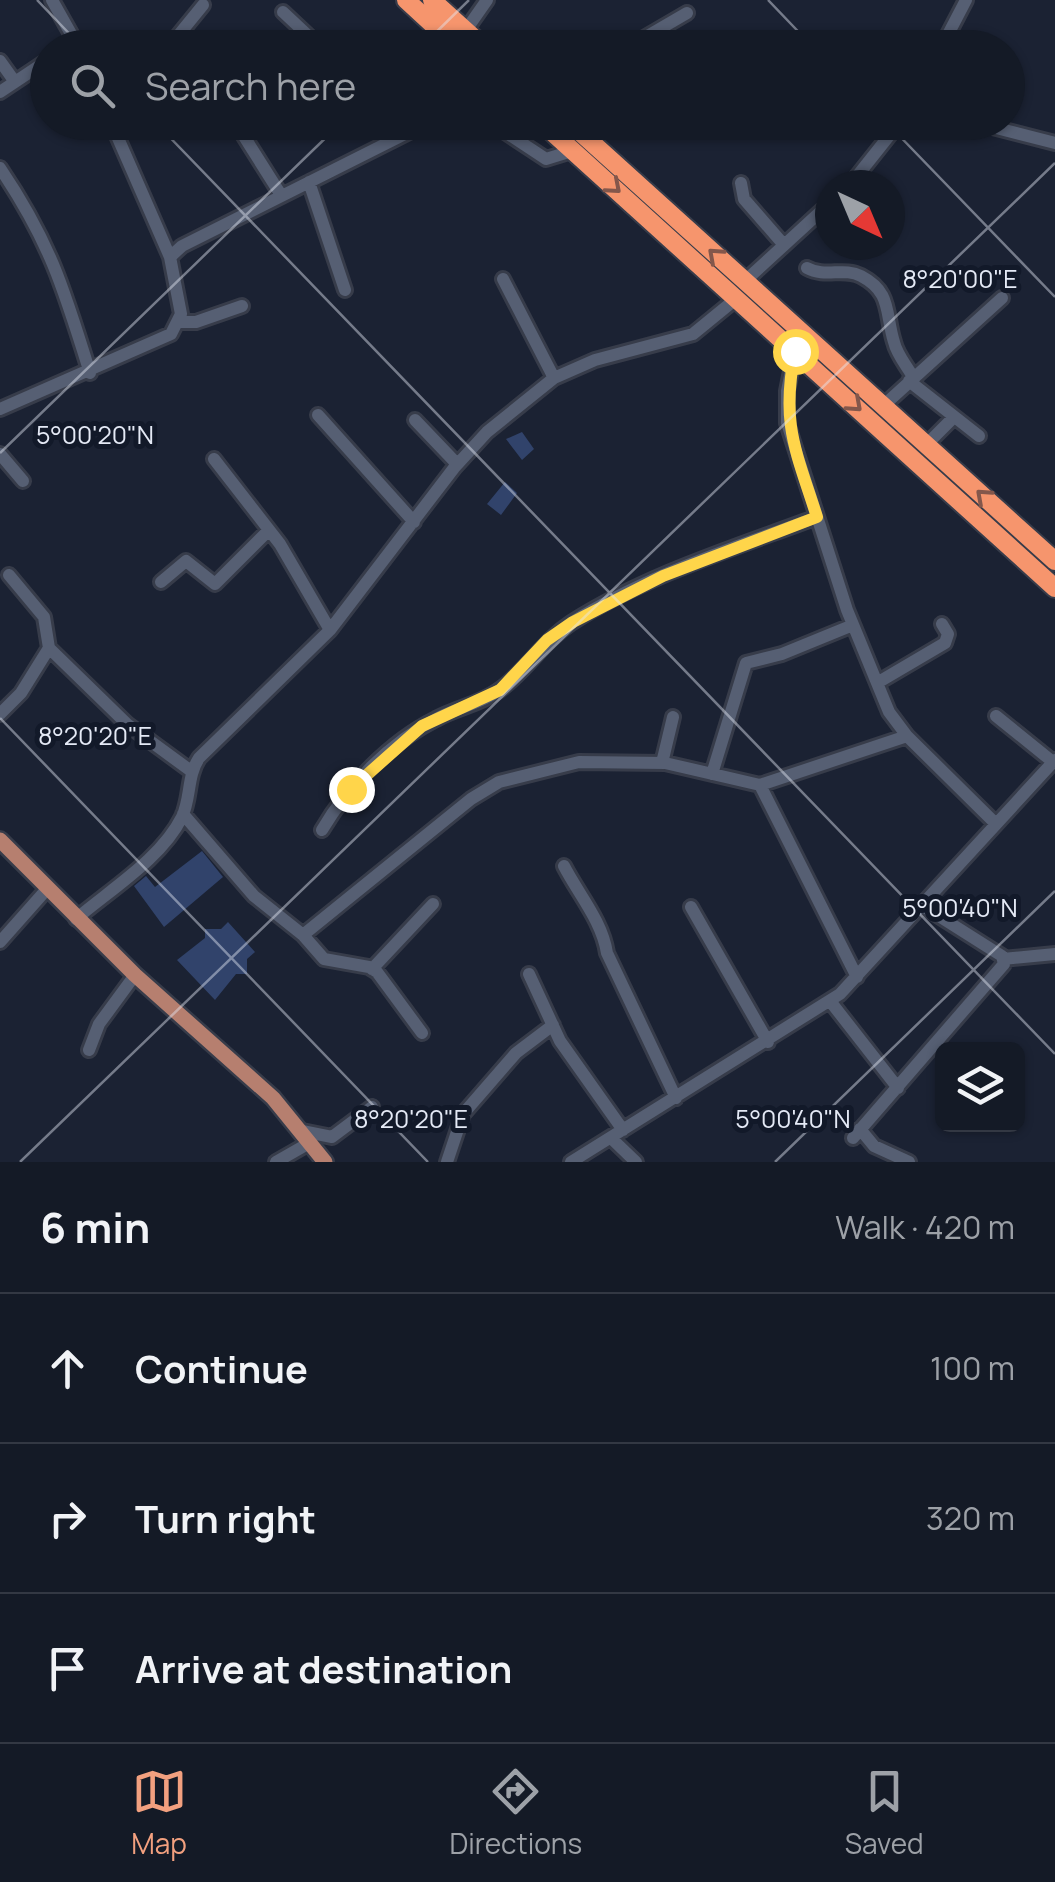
<!DOCTYPE html>
<meta charset="utf-8">
<style>
:root{--surface:#141a26;--page:#1d232e;--text:#f1f3f6;--muted:#9da1a7;--line:#333843;--accent:#f2a07f}
body{margin:0;font-family:Manrope,sans-serif;background:var(--page);color:var(--text)}
.controls{position:absolute;right:30px;bottom:30px;display:grid;overflow:hidden;border-radius:15px;box-shadow:0 2px 8px #0004}
.controls button{width:90px;height:90px;display:grid;place-items:center;padding:0;border:0;border-bottom:2px solid var(--line);background:var(--surface);color:var(--text);font:50px sans-serif}
.compass{position:absolute;left:815px;top:170px;width:90px;height:90px;border-radius:50%;background:var(--surface);box-shadow:0 2px 8px #0004;rotate:136deg}
.stop{position:absolute;width:30px;height:30px;margin:-22px;border:8px solid #ffd54a;border-radius:50%;background:#fff}
.stop.end{background:#ffd54a;border-color:#fff;box-shadow:0 2px 10px #0008}
.list{margin:0;padding:0;list-style:none}
h2{display:flex;justify-content:space-between;align-items:center;height:130px;margin:0;padding:0 40px;font-size:42px}
h2 small{font-size:32px;font-weight:400;color:var(--muted)}
.list li{display:grid;grid-template-columns:65px 1fr auto;gap:30px;align-items:center;box-sizing:border-box;height:150px;padding:0 40px;border-top:2px solid var(--line)}
.list b{display:block;font-size:38px;white-space:nowrap}
.list em{font-size:32px;font-style:normal;color:var(--muted)}
.icon{flex:none;width:55px;height:55px;fill:none;stroke:currentColor;stroke-width:2;stroke-linecap:round;stroke-linejoin:round}
.map{position:relative;flex:none;width:1055px;height:1162px;overflow:hidden}
.search{position:absolute;background:var(--surface);box-shadow:0 2px 8px #0004;left:30px;right:30px;top:30px;height:110px;display:flex;align-items:center;gap:25px;box-sizing:border-box;padding:0 35px;border-radius:55px;color:var(--muted);font-size:38px}
.sheet{height:580px;background:var(--surface)}
nav{display:flex;justify-content:space-around;align-items:center;box-sizing:border-box;height:140px;border-top:2px solid var(--line);background:var(--surface);font-size:28px;color:var(--muted)}
nav a{display:grid;justify-items:center;gap:5px}
nav .on{color:var(--accent)}
.map>svg:first-child{display:block}
.building{fill:#31436b}
.lines{fill:none;stroke-linecap:round;stroke-linejoin:round}
.minor-casing{stroke:#373c4a;stroke-width:18}
.major-casing{stroke:#373c4a;stroke-width:20}
.highway-casing{stroke:#373c4a;stroke-width:22}
.minor{stroke:#565f73;stroke-width:12}
.major{stroke:#b67f6f;stroke-width:15}
.highway{stroke:#f6956d;stroke-width:18}
.oneway{stroke:#84574b}
.route{stroke:#ffd54a;stroke-width:12}
.ticks{fill:none;stroke:#e4e9f5;stroke-width:2.5;stroke-opacity:0.45}
.ticks-label{font-size:25px;text-anchor:middle;fill:#e4e9f5;stroke:#121929;stroke-width:10;stroke-linejoin:round;paint-order:stroke}
</style>
<div class="map">
<svg width="1055" height="1162" viewBox="0 0 1055 1162">
<rect width="100%" height="100%" fill="#1b2233"/>
<!-- building -->
<path class="building" d="M522,432L534,449L522,460L506,439Z
M505,482L517,493L501,515L487,504Z
M202,851L223,877L164,927L134,886L146,876L155,887Z
M228,922L255,952L247,959V974H236L215,1000L177,960L205,938V929H221Z"/>
<g class="lines">
<defs>
<path id="minor" d="M52,0L79,48
M283,12L316,43L332,48
M466,30L487,0
M168,48L203,5
M627,48L687,13
M941,48L966,0
M0,61L15,82
M0,92L48,60
M111,122L170,257
M235,122L281,195
M490,122L546,159L572,151
M973,122L1055,143
M0,168C50,242 64,289 90,373
M309,182L345,290
M741,183L744,199L784,245
M850,185L900,122
M807,268C825,278 844,267 861,276C892,292 885,313 894,342C897,355 907,366 913,377
M503,279L554,378
M745,281L830,203
M179,322H196L242,306
M795,351L787,391V423L847,610L889,712L907,736L996,824
M909,381L979,436
M883,406L1002,298
M0,409L171,334L181,314L170,257L182,246L429,122
M318,415L414,522
M415,420L457,464
M926,445L954,417
M0,454L23,481
M214,459L280,544L330,630
M161,582L186,561L215,584L269,530
M49,648L127,724L191,771
M877,683L945,643L948,634L942,624
M0,714L21,693L49,648L44,617L9,575
M996,716L1053,762
M662,763L673,717
M712,774L746,663L782,654L853,625
M760,785L857,977
M183,814L254,896L303,935L324,959L369,967L377,972L422,1033
M322,830C348,786 390,742 436,719C456,708 480,704 498,691C526,672 542,642 571,623C646,575 734,548 817,517
M564,866C579,895 602,921 607,953L676,1098
M691,907L768,1042
M76,919C111,889 161,859 182,817C191,798 187,776 199,758L330,630L454,468L487,432L554,378L595,360L693,334L737,298
M303,935L471,799L499,782L579,762L665,763L760,785L907,736
M0,942L47,889
M1003,959L1055,954
M372,969L433,904
M529,974L560,1041L623,1130
M830,1001L898,1088
M89,1050L99,1024L135,975
M860,1129L874,1146L909,1162
M302,1131L332,1137L372,1107
M611,1138L636,1162
M853,1138L1004,964L1002,956L923,906
M276,1162L311,1142
M447,1162L463,1114L516,1053L553,1025
M571,1162L840,994L1055,760"/>
<path id="major" d="M0,840L135,975L273,1098L325,1162"/>
<path id="highway" d="M406,0L458,48
M432,0L485,48
M541,122L1055,588
M569,122L1055,561"/>
</defs>
<!-- minor casing -->
<use href="#minor" class="minor-casing"/>
<!-- major casing -->
<use href="#major" class="major-casing"/>
<!-- highway casing -->
<use href="#highway" class="highway-casing"/>
<!-- minor -->
<use href="#minor" class="minor"/>
<!-- major -->
<use href="#major" class="major"/>
<!-- highway -->
<use href="#highway" class="highway"/>
</g>
<!-- one-way arrows -->
<defs><path id="oneway-chevron" d="M-2-3.5L2.5 0L-2 3.5" fill="none" stroke-width="1.6" stroke-linecap="round" stroke-linejoin="round" transform="scale(2.5)"/></defs>
<g class="oneway">
<use href="#oneway-chevron" transform="translate(614 187) rotate(41)"/>
<use href="#oneway-chevron" transform="translate(715 255) rotate(-138)"/>
<use href="#oneway-chevron" transform="translate(855 405) rotate(42)"/>
<use href="#oneway-chevron" transform="translate(983 496) rotate(-138)"/>
</g>
<g class="lines">
<!-- route -->
<path class="route" d="M351,789L422,726L500,690L547,640L573,622L663,576L817,517C795,448 781,424 795,351"/>
</g>
<!-- ticks -->
<path class="ticks" d="M37,0L83,48M768,0L814,48M420,48L469,0M155,122L1055,1054M886,122L1055,297M0,453L342,122M0,718L428,1162M20,1162L1055,163M775,1162L1055,891"/>
<g class="ticks-label">
<text x="960" y="288">8°20'00"E</text>
<text x="95" y="444">5°00'20"N</text>
<text x="95" y="745">8°20'20"E</text>
<text x="960" y="917">5°00'40"N</text>
<text x="411" y="1128">8°20'20"E</text>
<text x="793" y="1128">5°00'40"N</text>
</g>
</svg>
<div class="controls">
<button><svg class="icon" aria-label="layers" viewBox="0 0 24 24"><path d="M12 4l9 5-9 5-9-5zM3 14l9 5 9-5"/></svg></button>
</div>
<svg class="compass" viewBox="-18 -18 36 36"><path d="M0-13l5 13h-10z" fill="#e53935"/><path d="M0 13l5-13h-10z" fill="#9da1a7"/></svg>
<div class="stop" style="left:795px;top:351px"></div>
<div class="stop end" style="left:351px;top:789px"></div>
<div class="search"><svg class="icon" aria-label="search" viewBox="0 0 24 24"><circle cx="10" cy="10" r="6"/><path d="M15 15l6 6"/></svg>Search here</div>
</div>
<section class="sheet">
<h2>6 min<small>Walk · 420 m</small></h2>
<ul class="list">
<li><svg class="icon" aria-label="ahead" viewBox="0 0 24 24"><path d="M12 20V5M6 11l6-6 6 6"/></svg><div><b>Continue</b></div><em>100 m</em></li>
<li><svg class="icon" aria-label="right" viewBox="0 0 24 24"><path d="M7 20v-9h11M14 6l5 5-5 5"/></svg><div><b>Turn right</b></div><em>320 m</em></li>
<li><svg class="icon" aria-label="arrive" viewBox="0 0 24 24"><path d="M6 21V4h12l-3 4 3 4H6"/></svg><div><b>Arrive at destination</b></div></li>
</ul>
</section>
<nav>
<a class="on"><svg class="icon" aria-label="map" viewBox="0 0 24 24"><path d="M3 6l6-2 6 2 6-2v14l-6 2-6-2-6 2zM9 4v14M15 6v14"/></svg>Map</a>
<a><svg class="icon" aria-label="directions" viewBox="0 0 24 24"><path d="M12 3l9 9-9 9-9-9zM9 14v-3h6M13 9l2 2-2 2"/></svg>Directions</a>
<a><svg class="icon" aria-label="saved" viewBox="0 0 24 24"><path d="M7 4h10v16l-5-4-5 4z"/></svg>Saved</a>
</nav>
